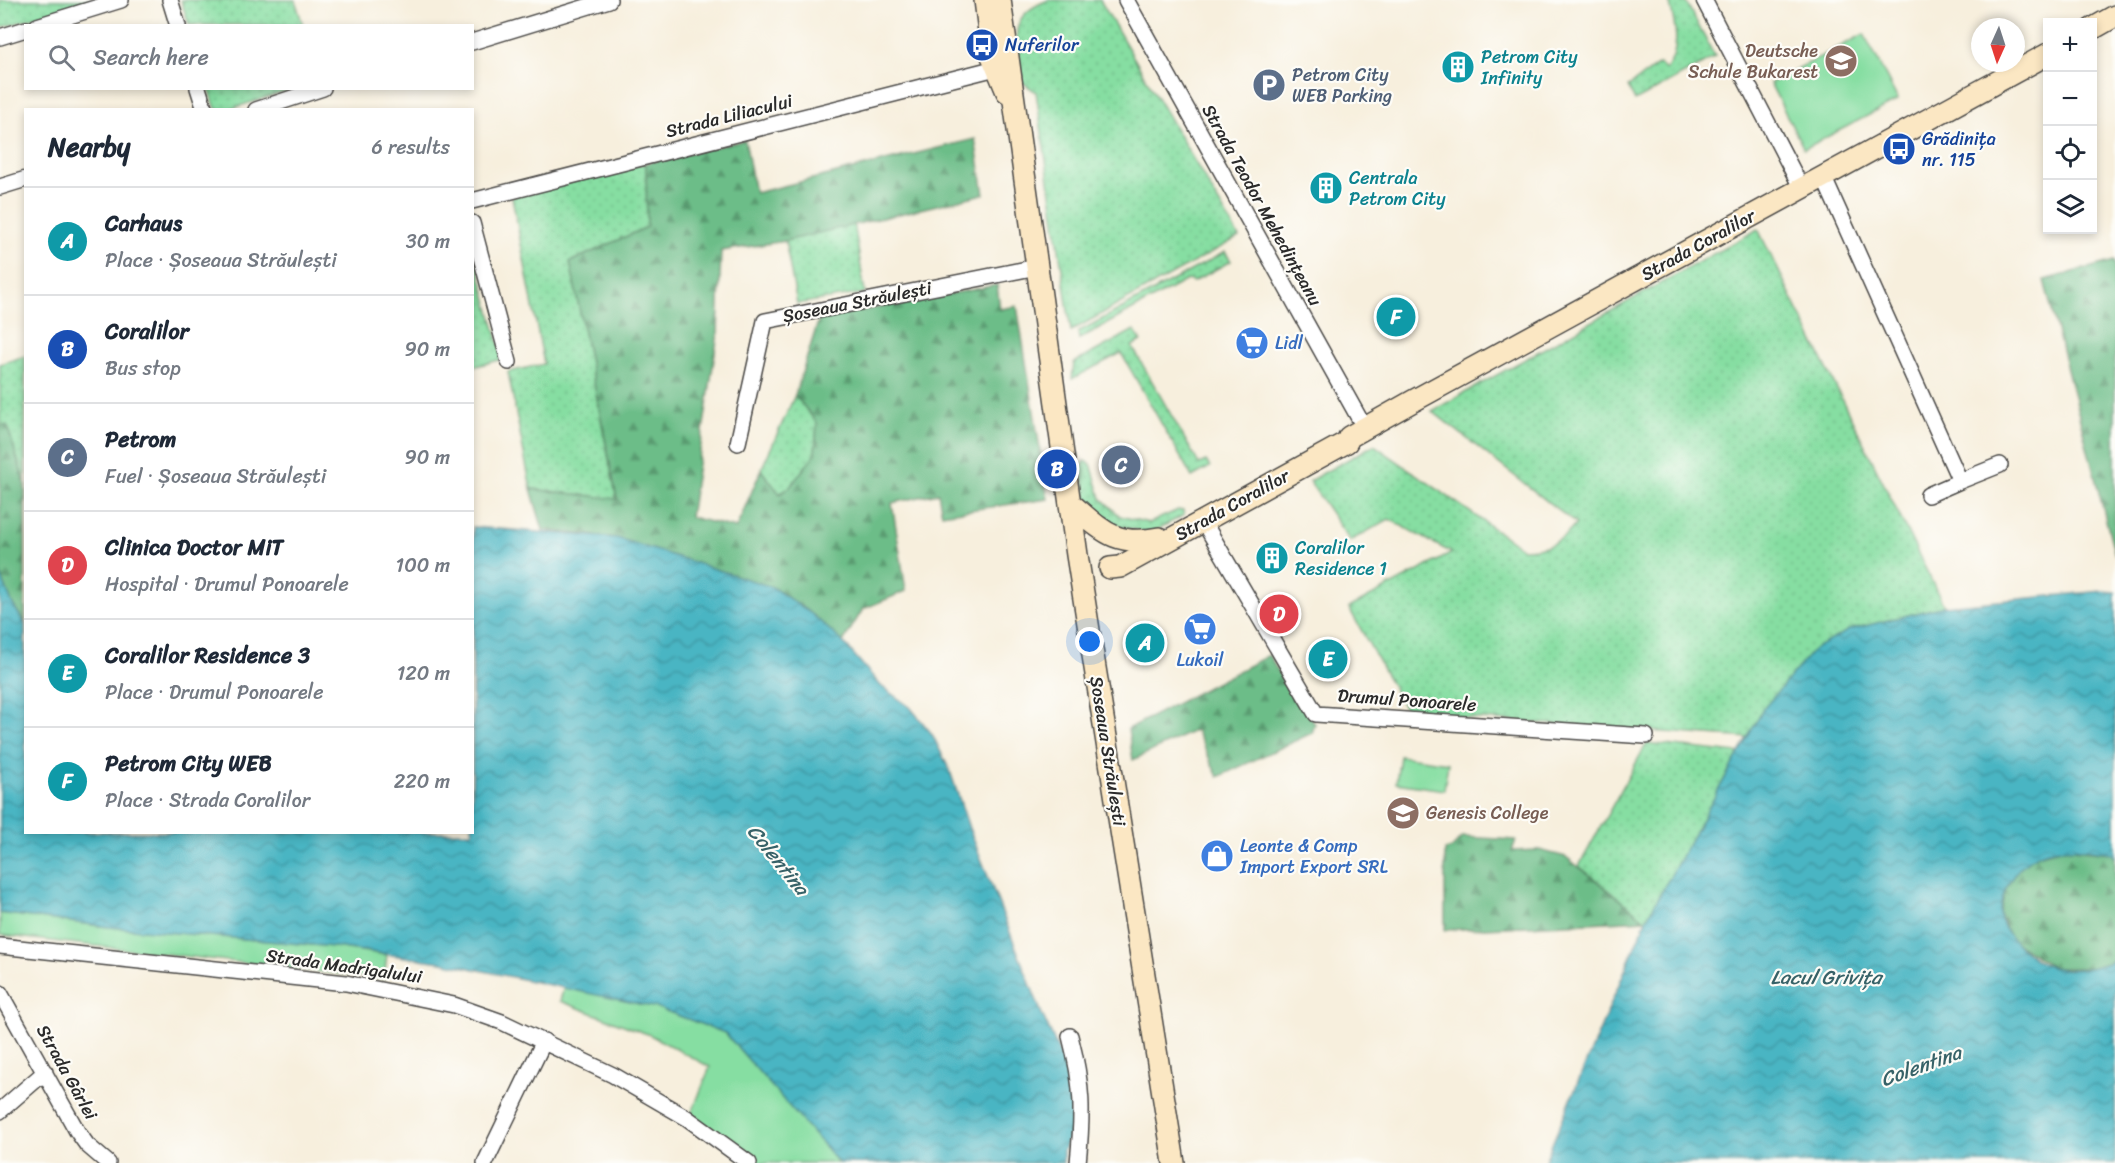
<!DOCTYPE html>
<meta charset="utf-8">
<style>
:root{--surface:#fff;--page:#f6f6f7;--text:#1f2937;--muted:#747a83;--line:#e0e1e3;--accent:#2563eb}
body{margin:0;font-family:Sriracha,sans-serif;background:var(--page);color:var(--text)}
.controls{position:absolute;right:18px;top:18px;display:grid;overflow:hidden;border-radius:0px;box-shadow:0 3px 9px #0003}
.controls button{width:54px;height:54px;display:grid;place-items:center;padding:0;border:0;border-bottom:2px solid var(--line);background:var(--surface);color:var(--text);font:30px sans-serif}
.compass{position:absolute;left:1971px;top:18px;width:54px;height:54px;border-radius:50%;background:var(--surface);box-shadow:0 3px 9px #0003;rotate:183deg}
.you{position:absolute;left:1090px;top:642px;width:21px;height:21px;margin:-15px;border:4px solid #fff;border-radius:50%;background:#1a73e8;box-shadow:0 0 0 9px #1a73e833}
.badge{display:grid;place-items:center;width:39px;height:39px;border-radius:50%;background:var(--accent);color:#fff;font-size:20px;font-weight:700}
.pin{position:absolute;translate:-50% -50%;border:3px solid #fff;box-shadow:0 2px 6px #0006}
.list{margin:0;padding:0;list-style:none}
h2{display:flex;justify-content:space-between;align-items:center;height:78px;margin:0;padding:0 24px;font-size:26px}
h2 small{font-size:20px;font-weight:400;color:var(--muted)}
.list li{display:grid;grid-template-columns:39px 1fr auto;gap:18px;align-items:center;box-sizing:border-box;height:108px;padding:0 24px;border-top:2px solid var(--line)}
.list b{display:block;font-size:22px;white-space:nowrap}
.list p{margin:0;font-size:20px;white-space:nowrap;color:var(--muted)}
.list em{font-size:20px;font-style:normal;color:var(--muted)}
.icon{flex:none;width:33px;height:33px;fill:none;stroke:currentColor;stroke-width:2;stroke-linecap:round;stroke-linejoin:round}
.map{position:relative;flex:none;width:2115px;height:1163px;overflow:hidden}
.search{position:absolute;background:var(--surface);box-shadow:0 3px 9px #0003;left:24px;top:24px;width:450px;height:66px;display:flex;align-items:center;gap:15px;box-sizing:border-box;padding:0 21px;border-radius:0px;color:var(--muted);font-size:22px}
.panel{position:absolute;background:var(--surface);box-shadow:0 3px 9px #0003;left:24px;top:108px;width:450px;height:726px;border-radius:0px}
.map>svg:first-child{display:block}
.grass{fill:url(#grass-dots);stroke:#588466;stroke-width:1.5}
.forest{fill:url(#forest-firs);stroke:#4c745a;stroke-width:1.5}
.park{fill:#86dea2;stroke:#588466;stroke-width:1.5}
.water{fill:url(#water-waves);stroke:#3a7077;stroke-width:1.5}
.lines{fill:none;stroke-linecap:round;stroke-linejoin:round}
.street-casing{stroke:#4a4846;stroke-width:18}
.secondary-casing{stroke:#4a4846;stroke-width:24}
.street{stroke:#fff;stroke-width:15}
.secondary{stroke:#fbe7c3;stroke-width:21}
.labels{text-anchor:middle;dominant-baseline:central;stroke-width:4.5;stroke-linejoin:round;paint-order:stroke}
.transit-label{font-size:18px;fill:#164399;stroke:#fdfcf7;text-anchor:start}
.education-label{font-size:18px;fill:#785e54;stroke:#fdfcf7;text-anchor:end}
.culture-label{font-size:18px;fill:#0d838f;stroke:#fdfcf7;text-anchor:start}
.service-label{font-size:18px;fill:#4e5e75;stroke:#fdfcf7;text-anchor:start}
.street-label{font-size:18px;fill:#2b2b2b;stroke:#fdfcf7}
.shop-label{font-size:18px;fill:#366cbe;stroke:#fdfcf7;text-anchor:start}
.water-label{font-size:20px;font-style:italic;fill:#376268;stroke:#fdfcf7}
</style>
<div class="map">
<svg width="2115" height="1163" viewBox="0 0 2115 1163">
<defs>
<pattern id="grass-dots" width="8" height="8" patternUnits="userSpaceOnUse" patternTransform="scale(1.5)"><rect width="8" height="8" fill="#86dea2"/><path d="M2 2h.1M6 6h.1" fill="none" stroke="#74bf8c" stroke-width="1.8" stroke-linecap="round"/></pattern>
<pattern id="forest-firs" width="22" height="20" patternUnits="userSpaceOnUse" patternTransform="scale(1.5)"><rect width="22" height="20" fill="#6cbd88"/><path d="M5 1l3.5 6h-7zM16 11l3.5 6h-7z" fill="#599a6f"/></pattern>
<pattern id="water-waves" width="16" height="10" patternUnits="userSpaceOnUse" patternTransform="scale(1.5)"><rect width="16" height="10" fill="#48b5c3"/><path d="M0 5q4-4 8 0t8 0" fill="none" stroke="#3c939f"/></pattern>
</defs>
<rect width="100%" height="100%" fill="#fdfcf7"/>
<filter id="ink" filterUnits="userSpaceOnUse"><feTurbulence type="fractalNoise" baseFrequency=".0167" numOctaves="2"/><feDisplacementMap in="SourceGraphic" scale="12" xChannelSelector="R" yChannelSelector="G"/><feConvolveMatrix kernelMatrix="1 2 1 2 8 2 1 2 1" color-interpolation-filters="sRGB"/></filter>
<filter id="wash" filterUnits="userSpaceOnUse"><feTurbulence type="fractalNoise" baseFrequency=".008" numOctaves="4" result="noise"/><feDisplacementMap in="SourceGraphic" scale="24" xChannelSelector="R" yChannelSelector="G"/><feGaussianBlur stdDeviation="1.35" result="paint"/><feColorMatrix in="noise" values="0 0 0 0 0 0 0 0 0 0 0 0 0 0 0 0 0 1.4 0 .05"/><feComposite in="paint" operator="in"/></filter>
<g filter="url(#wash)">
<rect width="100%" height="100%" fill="#f7efdd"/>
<!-- grass -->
<path class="grass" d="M0,0H92L0,28Z
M181,0H295L303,25H189Z
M1049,0H1100L1239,237L1071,331L1036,92L1022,82C1018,42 1003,16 1049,0Z
M1669,0H1685L1715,57L1635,101L1628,87L1659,64L1666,70C1682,49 1675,24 1669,0Z
M209,89V88L293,89L227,110L216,109Z
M646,163L647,227L570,262L617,500L531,489L508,372L544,364L512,197Z
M854,223L865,293L797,304L785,241Z
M1758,229L1944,606L1849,630L1764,708L1748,738L1408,714L1349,608L1452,553L1389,519L1350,541L1309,481L1374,445L1523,549C1547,549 1562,542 1576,524L1432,411Z
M472,245L503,359L473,367H472Z
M1225,252L1231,261L1193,282L1187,280L1079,339L1078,332Z
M1134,330L1141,341L1132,346L1199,464L1206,461L1210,467L1192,477L1121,353L1072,379L1074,363Z
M25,356V484L7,425L0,426V364Z
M795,395L817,423L815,454L790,487L779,494L761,470Z
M1085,461L1091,464L1101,498L1120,516L1149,523L1178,510L1183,511L1184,515L1151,533L1116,526L1093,508L1087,499L1081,468Z
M1647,743L1739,753L1646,920L1579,866Z"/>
<!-- forest -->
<path class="forest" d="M975,139L984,194L785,241L721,251L718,333L690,517L736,528L761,470L780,494L790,487L815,454L817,423L795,395L819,319L997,285L1000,309L1017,306L1048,499L942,514L938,493L892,503L906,591L863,609L843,642L813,615L772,587L617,538L543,530L531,489L617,499L570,262L647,227L646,163L745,140L755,193Z
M2114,261L2115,270V555L2044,280Z
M7,425L25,484V624L12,603L0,573V426Z
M1269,655L1284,683L1290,681L1315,724L1312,733L1218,777L1196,730L1133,760L1128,729Z
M1462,837L1516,840L1512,851L1539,850L1566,857L1646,920L1445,930V850L1452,848Z
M2063,848L2111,853L2115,857V960L2098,968H2054L2010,939L2000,914L2005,890L2016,871L2033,856Z"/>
<!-- park -->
<path class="park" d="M1864,34L1898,100L1804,149L1770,83Z
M1400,756L1448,763L1444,790L1396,783Z
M0,913L109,927L335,947L387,955L384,979L0,935Z
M564,987L658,1008L725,1033L839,1163H758L749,1153L691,1115L710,1067L650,1035L560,1001Z"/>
<!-- water -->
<path class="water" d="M473,527L617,538L772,587L813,615L843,642L881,686L910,707L932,734L950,771L969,828L1042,1014L1072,1080L1076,1097L1074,1124L1063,1151V1163H839L725,1033L658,1008L441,962L335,947L109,927L0,913V573L12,603L25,624L26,832H472Z
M2103,591L2115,592V857L2111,853C2071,846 2032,842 2009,883C2005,890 2000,904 2000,913C2001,935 2036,965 2057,968C2077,972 2097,968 2115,960V1163H1544L1646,920L1764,708L1814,649L1849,630L1944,606Z"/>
</g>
<g filter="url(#ink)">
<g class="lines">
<defs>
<path id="street" d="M170,0L178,26
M1126,0L1359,418L1366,427
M1704,0L1801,187
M37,26L121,0
M0,37L26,29
M472,42L609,0
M198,88L205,110
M256,110L323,88
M1823,176L1960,481L1928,495
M0,187L26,179
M472,201L996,68
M472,223L509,362
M738,443L765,321L1037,267
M1960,481L2000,465
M1203,521L1316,714L1646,736
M0,946L346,983L454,1005L502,1022L613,1075L687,1118L749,1163
M0,993L77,1131L87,1145L108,1163
M1070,1036C1083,1086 1083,1112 1078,1163
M0,1111L45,1072
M485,1163L544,1041"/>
<path id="secondary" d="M985,0L992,56L1007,92
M1000,0L1077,555L1174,1163
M2092,29L2115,16
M1070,503C1102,530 1114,547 1159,538
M1110,568L1120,567L1347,442L1349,437L1413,401L2048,54"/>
</defs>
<!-- street casing -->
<use href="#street" class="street-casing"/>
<!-- secondary casing -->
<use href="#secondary" class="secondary-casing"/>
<!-- street -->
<use href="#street" class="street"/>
<!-- secondary -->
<use href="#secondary" class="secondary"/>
</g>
</g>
<!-- icons -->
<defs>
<symbol id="bus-disc" viewBox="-11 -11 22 22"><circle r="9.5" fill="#1a4fb4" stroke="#fdfcf7"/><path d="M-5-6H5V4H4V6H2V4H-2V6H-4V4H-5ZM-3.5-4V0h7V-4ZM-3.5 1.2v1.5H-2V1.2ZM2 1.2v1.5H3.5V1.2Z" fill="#fff"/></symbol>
<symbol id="school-disc" viewBox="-11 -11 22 22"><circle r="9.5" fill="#8d6e63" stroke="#fdfcf7"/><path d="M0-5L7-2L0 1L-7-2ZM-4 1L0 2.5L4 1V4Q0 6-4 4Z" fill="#fff"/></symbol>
<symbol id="building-disc" viewBox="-11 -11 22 22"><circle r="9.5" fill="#0f9aa8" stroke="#fdfcf7"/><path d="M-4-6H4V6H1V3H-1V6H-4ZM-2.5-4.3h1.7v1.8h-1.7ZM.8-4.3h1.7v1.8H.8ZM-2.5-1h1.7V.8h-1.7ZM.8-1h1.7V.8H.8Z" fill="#fff"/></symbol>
<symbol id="parking-disc" viewBox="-11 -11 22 22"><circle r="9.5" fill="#5c6f8a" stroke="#fdfcf7"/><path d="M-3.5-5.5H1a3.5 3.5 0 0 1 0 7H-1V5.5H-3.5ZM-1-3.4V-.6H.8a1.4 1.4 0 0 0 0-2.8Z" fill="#fff"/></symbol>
<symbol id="supermarket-disc" viewBox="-11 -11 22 22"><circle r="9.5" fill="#3f7fe0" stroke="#fdfcf7"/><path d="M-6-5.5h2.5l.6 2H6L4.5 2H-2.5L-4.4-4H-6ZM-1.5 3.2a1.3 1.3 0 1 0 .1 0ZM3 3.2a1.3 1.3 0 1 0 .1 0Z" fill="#fff"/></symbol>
<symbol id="shop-disc" viewBox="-11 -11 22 22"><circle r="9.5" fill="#3f7fe0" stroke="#fdfcf7"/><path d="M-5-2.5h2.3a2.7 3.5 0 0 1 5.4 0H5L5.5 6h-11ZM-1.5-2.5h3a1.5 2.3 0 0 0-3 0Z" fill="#fff"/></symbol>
</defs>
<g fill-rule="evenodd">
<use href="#bus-disc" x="963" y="26" width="38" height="38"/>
<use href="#school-disc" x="1822" y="42" width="38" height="38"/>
<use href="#building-disc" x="1439" y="48" width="38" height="38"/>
<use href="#parking-disc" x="1250" y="66" width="38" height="38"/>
<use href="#bus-disc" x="1880" y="130" width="38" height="38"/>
<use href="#building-disc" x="1307" y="169" width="38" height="38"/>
<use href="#supermarket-disc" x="1233" y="324" width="38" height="38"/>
<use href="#building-disc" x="1253" y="539" width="38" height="38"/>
<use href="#supermarket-disc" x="1181" y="610" width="38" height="38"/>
<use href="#school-disc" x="1384" y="794" width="38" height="38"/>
<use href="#shop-disc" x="1198" y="837" width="38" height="38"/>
</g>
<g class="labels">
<!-- transit labels -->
<g class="transit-label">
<text x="1005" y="45">Nuferilor</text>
<text x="1922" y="139">Grădinița<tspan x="1922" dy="21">nr. 115</tspan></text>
</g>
<!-- education labels -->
<g class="education-label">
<text x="1818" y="51">Deutsche<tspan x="1818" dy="21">Schule Bukarest</tspan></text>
<text x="1426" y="813" text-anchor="start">Genesis College</text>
</g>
<!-- culture labels -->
<g class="culture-label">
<text x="1481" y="57">Petrom City<tspan x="1481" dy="21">Infinity</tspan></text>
<text x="1349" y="178">Centrala<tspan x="1349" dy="21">Petrom City</tspan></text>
<text x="1295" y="548">Coralilor<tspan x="1295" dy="21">Residence 1</tspan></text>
</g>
<!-- service labels -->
<g class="service-label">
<text x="1292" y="75">Petrom City<tspan x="1292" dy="21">WEB Parking</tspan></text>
</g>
<!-- street labels -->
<g class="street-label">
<text transform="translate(729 116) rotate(-14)">Strada Liliacului</text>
<text transform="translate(1262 205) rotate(61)">Strada Teodor Mehedințeanu</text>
<text transform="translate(1698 245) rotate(-29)">Strada Coralilor</text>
<text transform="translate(857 302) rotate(-11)">Șoseaua Străulești</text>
<text transform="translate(1232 505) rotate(-29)">Strada Coralilor</text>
<text transform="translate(1407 700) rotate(4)">Drumul Ponoarele</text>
<text transform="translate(1108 751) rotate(81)">Șoseaua Străulești</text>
<text transform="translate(344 966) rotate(8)">Strada Madrigalului</text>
<text transform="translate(67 1072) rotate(61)">Strada Gârlei</text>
</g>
<!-- shop labels -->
<g class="shop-label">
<text x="1275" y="343">Lidl</text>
<text x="1200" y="660" text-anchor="middle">Lukoil</text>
<text x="1240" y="846">Leonte &amp; Comp<tspan x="1240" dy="21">Import Export SRL</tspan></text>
</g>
<!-- water labels -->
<g class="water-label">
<text transform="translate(778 860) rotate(51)">Colentina</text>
<text x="1826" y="977">Lacul Grivița</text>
<text transform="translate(1921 1066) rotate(-20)">Colentina</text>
</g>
</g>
</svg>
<div class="controls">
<button>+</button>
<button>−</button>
<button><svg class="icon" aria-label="locate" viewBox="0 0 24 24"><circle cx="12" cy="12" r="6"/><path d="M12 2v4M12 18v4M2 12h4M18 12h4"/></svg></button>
<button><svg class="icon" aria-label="layers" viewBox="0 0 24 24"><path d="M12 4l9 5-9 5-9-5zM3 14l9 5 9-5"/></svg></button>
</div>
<svg class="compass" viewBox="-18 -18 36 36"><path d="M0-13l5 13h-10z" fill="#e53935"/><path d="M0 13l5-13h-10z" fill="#747a83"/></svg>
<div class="you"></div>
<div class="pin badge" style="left:1145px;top:643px;background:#0f9aa8">A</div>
<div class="pin badge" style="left:1057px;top:469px;background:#1a4fb4">B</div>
<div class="pin badge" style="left:1121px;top:465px;background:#5c6f8a">C</div>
<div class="pin badge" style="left:1279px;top:614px;background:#e0444e">D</div>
<div class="pin badge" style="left:1328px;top:659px;background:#0f9aa8">E</div>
<div class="pin badge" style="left:1396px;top:317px;background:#0f9aa8">F</div>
<div class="search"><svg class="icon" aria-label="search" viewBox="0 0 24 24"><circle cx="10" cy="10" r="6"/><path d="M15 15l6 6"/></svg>Search here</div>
<section class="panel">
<h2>Nearby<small>6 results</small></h2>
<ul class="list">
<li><span class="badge" style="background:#0f9aa8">A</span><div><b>Carhaus</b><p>Place · Șoseaua Străulești</p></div><em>30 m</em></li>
<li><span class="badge" style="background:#1a4fb4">B</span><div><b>Coralilor</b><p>Bus stop</p></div><em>90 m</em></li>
<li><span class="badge" style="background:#5c6f8a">C</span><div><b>Petrom</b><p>Fuel · Șoseaua Străulești</p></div><em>90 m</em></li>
<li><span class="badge" style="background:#e0444e">D</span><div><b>Clinica Doctor MiT</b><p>Hospital · Drumul Ponoarele</p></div><em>100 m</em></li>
<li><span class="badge" style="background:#0f9aa8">E</span><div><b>Coralilor Residence 3</b><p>Place · Drumul Ponoarele</p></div><em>120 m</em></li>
<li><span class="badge" style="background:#0f9aa8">F</span><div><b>Petrom City WEB</b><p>Place · Strada Coralilor</p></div><em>220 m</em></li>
</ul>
</section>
</div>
